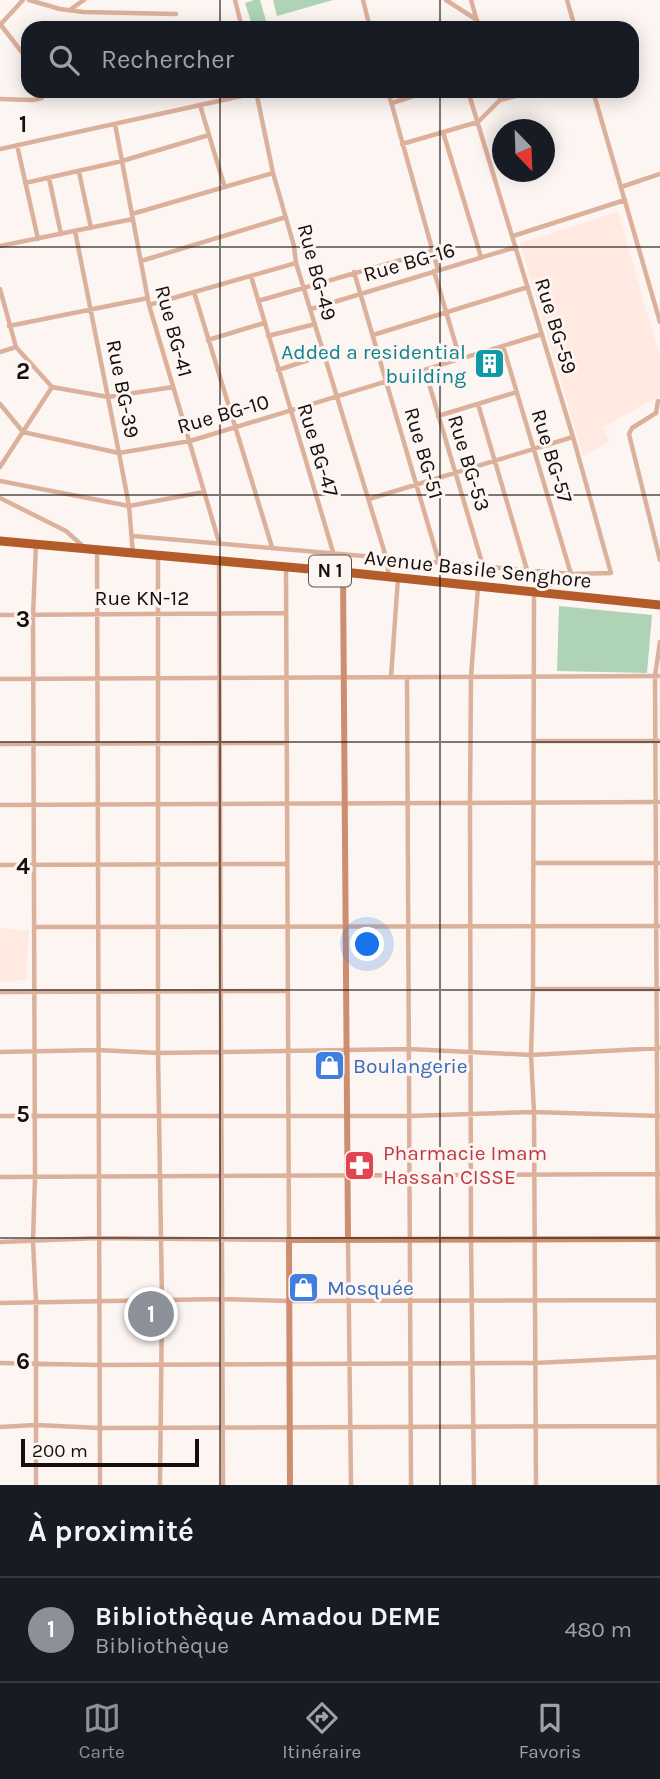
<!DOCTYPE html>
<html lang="fr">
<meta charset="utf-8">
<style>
:root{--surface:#171b24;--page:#242831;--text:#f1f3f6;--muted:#9ea1a6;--line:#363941;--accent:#8c9099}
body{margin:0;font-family:Karla,sans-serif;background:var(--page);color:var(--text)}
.compass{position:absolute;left:492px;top:119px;width:63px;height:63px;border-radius:50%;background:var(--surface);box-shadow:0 4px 18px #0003;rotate:157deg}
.scale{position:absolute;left:21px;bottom:18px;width:178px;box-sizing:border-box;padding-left:7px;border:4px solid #140e0c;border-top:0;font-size:19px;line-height:24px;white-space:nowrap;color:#140e0c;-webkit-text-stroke:5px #fcf5f2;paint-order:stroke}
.you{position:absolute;left:368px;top:945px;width:24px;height:24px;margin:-18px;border:5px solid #fff;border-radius:50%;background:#1a73e8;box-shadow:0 0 0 10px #1a73e833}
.badge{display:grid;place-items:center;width:46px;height:46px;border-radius:50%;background:var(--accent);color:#fff;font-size:23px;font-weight:700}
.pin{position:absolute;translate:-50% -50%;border:4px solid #fff;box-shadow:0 2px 7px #0006}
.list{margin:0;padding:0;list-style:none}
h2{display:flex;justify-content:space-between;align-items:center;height:91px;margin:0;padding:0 28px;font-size:30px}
h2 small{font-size:23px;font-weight:400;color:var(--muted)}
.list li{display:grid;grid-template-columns:46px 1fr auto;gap:21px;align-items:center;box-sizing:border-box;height:105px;padding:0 28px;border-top:2px solid var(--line)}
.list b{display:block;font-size:26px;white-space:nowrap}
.list p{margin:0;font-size:23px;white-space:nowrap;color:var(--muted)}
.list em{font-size:23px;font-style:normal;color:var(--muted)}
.icon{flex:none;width:38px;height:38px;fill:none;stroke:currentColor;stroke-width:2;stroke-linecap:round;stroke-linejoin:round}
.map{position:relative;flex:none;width:660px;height:1485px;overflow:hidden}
.search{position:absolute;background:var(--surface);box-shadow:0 4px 18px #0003;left:21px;right:21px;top:21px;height:77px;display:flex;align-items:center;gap:18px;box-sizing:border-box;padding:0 24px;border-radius:21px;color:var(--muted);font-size:26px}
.sheet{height:196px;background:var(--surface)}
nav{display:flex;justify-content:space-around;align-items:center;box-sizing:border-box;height:98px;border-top:2px solid var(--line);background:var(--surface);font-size:19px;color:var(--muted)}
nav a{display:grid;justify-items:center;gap:4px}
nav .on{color:var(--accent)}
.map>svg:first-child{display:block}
.built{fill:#ffe9e0}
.green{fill:#afd3b5}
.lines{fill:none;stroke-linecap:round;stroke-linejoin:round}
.street{stroke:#dcb19b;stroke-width:4.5}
.secondary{stroke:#cc8e6e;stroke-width:6}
.highway{stroke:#b35c29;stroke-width:9}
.grid{fill:none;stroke:#140e0c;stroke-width:2;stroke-opacity:0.55}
.labels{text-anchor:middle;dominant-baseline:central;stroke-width:6;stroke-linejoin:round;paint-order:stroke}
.shield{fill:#fcf5f2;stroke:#5a5351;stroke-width:2}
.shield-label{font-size:19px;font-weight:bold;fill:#140e0c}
.street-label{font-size:21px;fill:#140e0c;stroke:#fcf5f2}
.culture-label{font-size:21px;fill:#0d838f;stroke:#fcf5f2;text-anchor:end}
.shop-label{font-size:21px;fill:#366cbe;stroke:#fcf5f2;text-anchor:start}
.health-label{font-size:21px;fill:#be3a42;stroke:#fcf5f2;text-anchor:start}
.grid-label{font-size:23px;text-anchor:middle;font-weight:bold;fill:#140e0c;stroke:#fcf5f2;stroke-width:6;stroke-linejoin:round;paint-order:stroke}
</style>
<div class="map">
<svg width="660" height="1485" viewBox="0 0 660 1485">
<rect width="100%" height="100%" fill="#fcf5f2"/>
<!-- built -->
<path class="built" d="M618,212L660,358V396L603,427L610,441L583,456L520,243Z
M0,928L29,931L26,980L0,982Z"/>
<!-- green -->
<path class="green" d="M254,0H260L267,24L253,28L245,3Z
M273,0H333L277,16Z
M559,606L652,615L647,673L557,671Z"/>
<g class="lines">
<!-- street -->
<path class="street" d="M29,0L60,9L83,12L176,14
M235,0L242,28
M363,0L370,28
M446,0L477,20
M471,0L479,28
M567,0L575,28
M71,9L84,0
M0,24L28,60
M0,25L23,0
M256,91L273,173L294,246L296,263L386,557L389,576
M388,91L438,270
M498,91L500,100
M593,91L660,322
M0,99L33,100L42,98L47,91
M392,103L429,91
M200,105L224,185
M115,124L149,305L219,542
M443,132L481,257
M402,144L478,122L500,100L535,91
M17,145L38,239
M0,149L255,93
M79,172L91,228
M49,178L61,234
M25,183L122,161L209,135
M621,187L660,174
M132,214L273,173
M75,231L119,453L129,506L133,554
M513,236L625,200
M0,246L133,219
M141,261L286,217
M434,271L460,359
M354,272L439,562
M251,276L333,552
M0,289L16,347L52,387L108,397L173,387
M194,292L272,547
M258,301L432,251
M149,305L296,263
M311,309L516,247
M9,326L148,298
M373,335L528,287
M268,336L315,324
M208,340L264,323
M503,346L571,574
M0,352L16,347
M278,370L324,355
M425,370L483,566
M658,401L656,413L632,428L629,434L660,560
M0,404L23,432L119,453L190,441L542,334
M478,404L527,570
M438,416L517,392
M0,467L52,387
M0,481L129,506L204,492
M0,498L66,531L85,548
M369,499L573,437
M133,536L571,574L611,573L573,437L468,91
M97,551L100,1485
M158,556V1053L162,1301L160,1485
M219,562L223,1485
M534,593L533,989L531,1055L534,1112L536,1485
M0,615L285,613
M391,677L398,578
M407,677L411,1485
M0,679L660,676
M534,741H660
M0,744L287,743
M0,805L660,802
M533,863H660
M0,865L287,864
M34,927L660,926
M533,989H660
M0,992L288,991
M0,1052L98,1050L158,1053L409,1049L531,1055L660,1048
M0,1116H409L534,1112L660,1116
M0,1177L659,1174
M348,1240L351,1485
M0,1242L98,1238L289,1240L286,568
M0,1303L222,1299L289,1301L659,1300
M0,1363L99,1365L535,1363L660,1357
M0,1427L36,1425L100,1428L659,1426
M36,1485V1303L33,1241L35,1177L33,615L36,545
M474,1485L471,1240L470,804L471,676L478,587
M659,1485L655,676L660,642"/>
<!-- secondary -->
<path class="secondary" d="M343,572L348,1240
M290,1485L289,1240L660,1239"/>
<!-- highway -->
<path class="highway" d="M0,541L343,572L660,605"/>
</g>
<!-- grid -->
<path class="grid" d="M220,0V28M440,0V28M220,91V1485M440,91V1485M0,247H660M0,495H660M0,742H660M0,990H660M0,1238H660"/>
<!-- icons -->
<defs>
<symbol id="building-square" viewBox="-11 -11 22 22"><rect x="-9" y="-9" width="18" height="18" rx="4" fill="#0f9aa8" stroke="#fcf5f2"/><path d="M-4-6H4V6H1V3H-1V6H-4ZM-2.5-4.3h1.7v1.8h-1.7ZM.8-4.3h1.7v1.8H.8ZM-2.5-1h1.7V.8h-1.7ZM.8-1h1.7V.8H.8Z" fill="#fff"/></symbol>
<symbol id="shop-square" viewBox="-11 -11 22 22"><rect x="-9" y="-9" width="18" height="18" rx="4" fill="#3f7fe0" stroke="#fcf5f2"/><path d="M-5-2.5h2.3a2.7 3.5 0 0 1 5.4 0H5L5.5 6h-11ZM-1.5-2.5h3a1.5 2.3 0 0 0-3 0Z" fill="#fff"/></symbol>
<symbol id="pharmacy-square" viewBox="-11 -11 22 22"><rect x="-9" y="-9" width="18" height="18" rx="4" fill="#e0444e" stroke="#fcf5f2"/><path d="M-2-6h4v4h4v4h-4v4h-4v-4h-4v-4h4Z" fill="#fff"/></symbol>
</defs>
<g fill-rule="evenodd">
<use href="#building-square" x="472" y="346" width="35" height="35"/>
<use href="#shop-square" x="312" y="1048" width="35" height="35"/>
<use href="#pharmacy-square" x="342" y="1148" width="35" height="35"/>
<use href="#shop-square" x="286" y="1270" width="35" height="35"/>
</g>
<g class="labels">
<!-- shield labels -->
<rect class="shield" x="309" y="555.5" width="42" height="31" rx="5"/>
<g class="shield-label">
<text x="330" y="571">N 1</text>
</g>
<!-- street labels -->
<g class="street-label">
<text transform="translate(409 262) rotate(-16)">Rue BG-16</text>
<text transform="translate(317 272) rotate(75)">Rue BG-49</text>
<text transform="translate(556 326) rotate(73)">Rue BG-59</text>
<text transform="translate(174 331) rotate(75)">Rue BG-41</text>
<text transform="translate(123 389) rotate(79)">Rue BG-39</text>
<text transform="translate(223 414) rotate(-16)">Rue BG-10</text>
<text transform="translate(318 450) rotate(73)">Rue BG-47</text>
<text transform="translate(424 453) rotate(74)">Rue BG-51</text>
<text transform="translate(552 456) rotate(73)">Rue BG-57</text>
<text transform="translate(469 463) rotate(73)">Rue BG-53</text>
<text transform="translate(478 569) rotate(6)">Avenue Basile Senghore</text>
<text x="142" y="598">Rue KN-12</text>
</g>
<!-- culture labels -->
<g class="culture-label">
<text x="466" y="352">Added a residential<tspan x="466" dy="24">building</tspan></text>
</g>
<!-- shop labels -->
<g class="shop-label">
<text x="353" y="1066">Boulangerie</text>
<text x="327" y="1288">Mosquée</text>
</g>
<!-- health labels -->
<g class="health-label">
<text x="383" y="1153">Pharmacie Imam<tspan x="383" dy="24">Hassan CISSE</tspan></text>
</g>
</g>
<g class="grid-label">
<text x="23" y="132">1</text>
<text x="23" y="379">2</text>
<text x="23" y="627">3</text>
<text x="23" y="874">4</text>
<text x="23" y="1122">5</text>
<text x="23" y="1369">6</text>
</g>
</svg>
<svg class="compass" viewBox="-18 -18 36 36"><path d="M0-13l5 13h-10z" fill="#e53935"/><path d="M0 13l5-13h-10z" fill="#9ea1a6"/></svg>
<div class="scale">200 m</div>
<div class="you"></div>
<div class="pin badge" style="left:151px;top:1314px">1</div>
<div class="search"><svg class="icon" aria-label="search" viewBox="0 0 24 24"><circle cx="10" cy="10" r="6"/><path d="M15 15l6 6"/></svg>Rechercher</div>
</div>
<section class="sheet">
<h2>À proximité<small></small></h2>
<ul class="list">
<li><span class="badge">1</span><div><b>Bibliothèque Amadou DEME</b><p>Bibliothèque</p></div><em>480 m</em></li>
</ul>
</section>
<nav>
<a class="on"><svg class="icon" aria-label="map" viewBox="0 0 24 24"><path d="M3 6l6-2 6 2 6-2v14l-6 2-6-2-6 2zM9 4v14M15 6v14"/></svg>Carte</a>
<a><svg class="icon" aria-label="directions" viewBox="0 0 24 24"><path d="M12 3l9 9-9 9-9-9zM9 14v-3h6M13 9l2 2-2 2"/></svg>Itinéraire</a>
<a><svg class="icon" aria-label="saved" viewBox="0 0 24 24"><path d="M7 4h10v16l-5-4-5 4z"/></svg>Favoris</a>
</nav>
